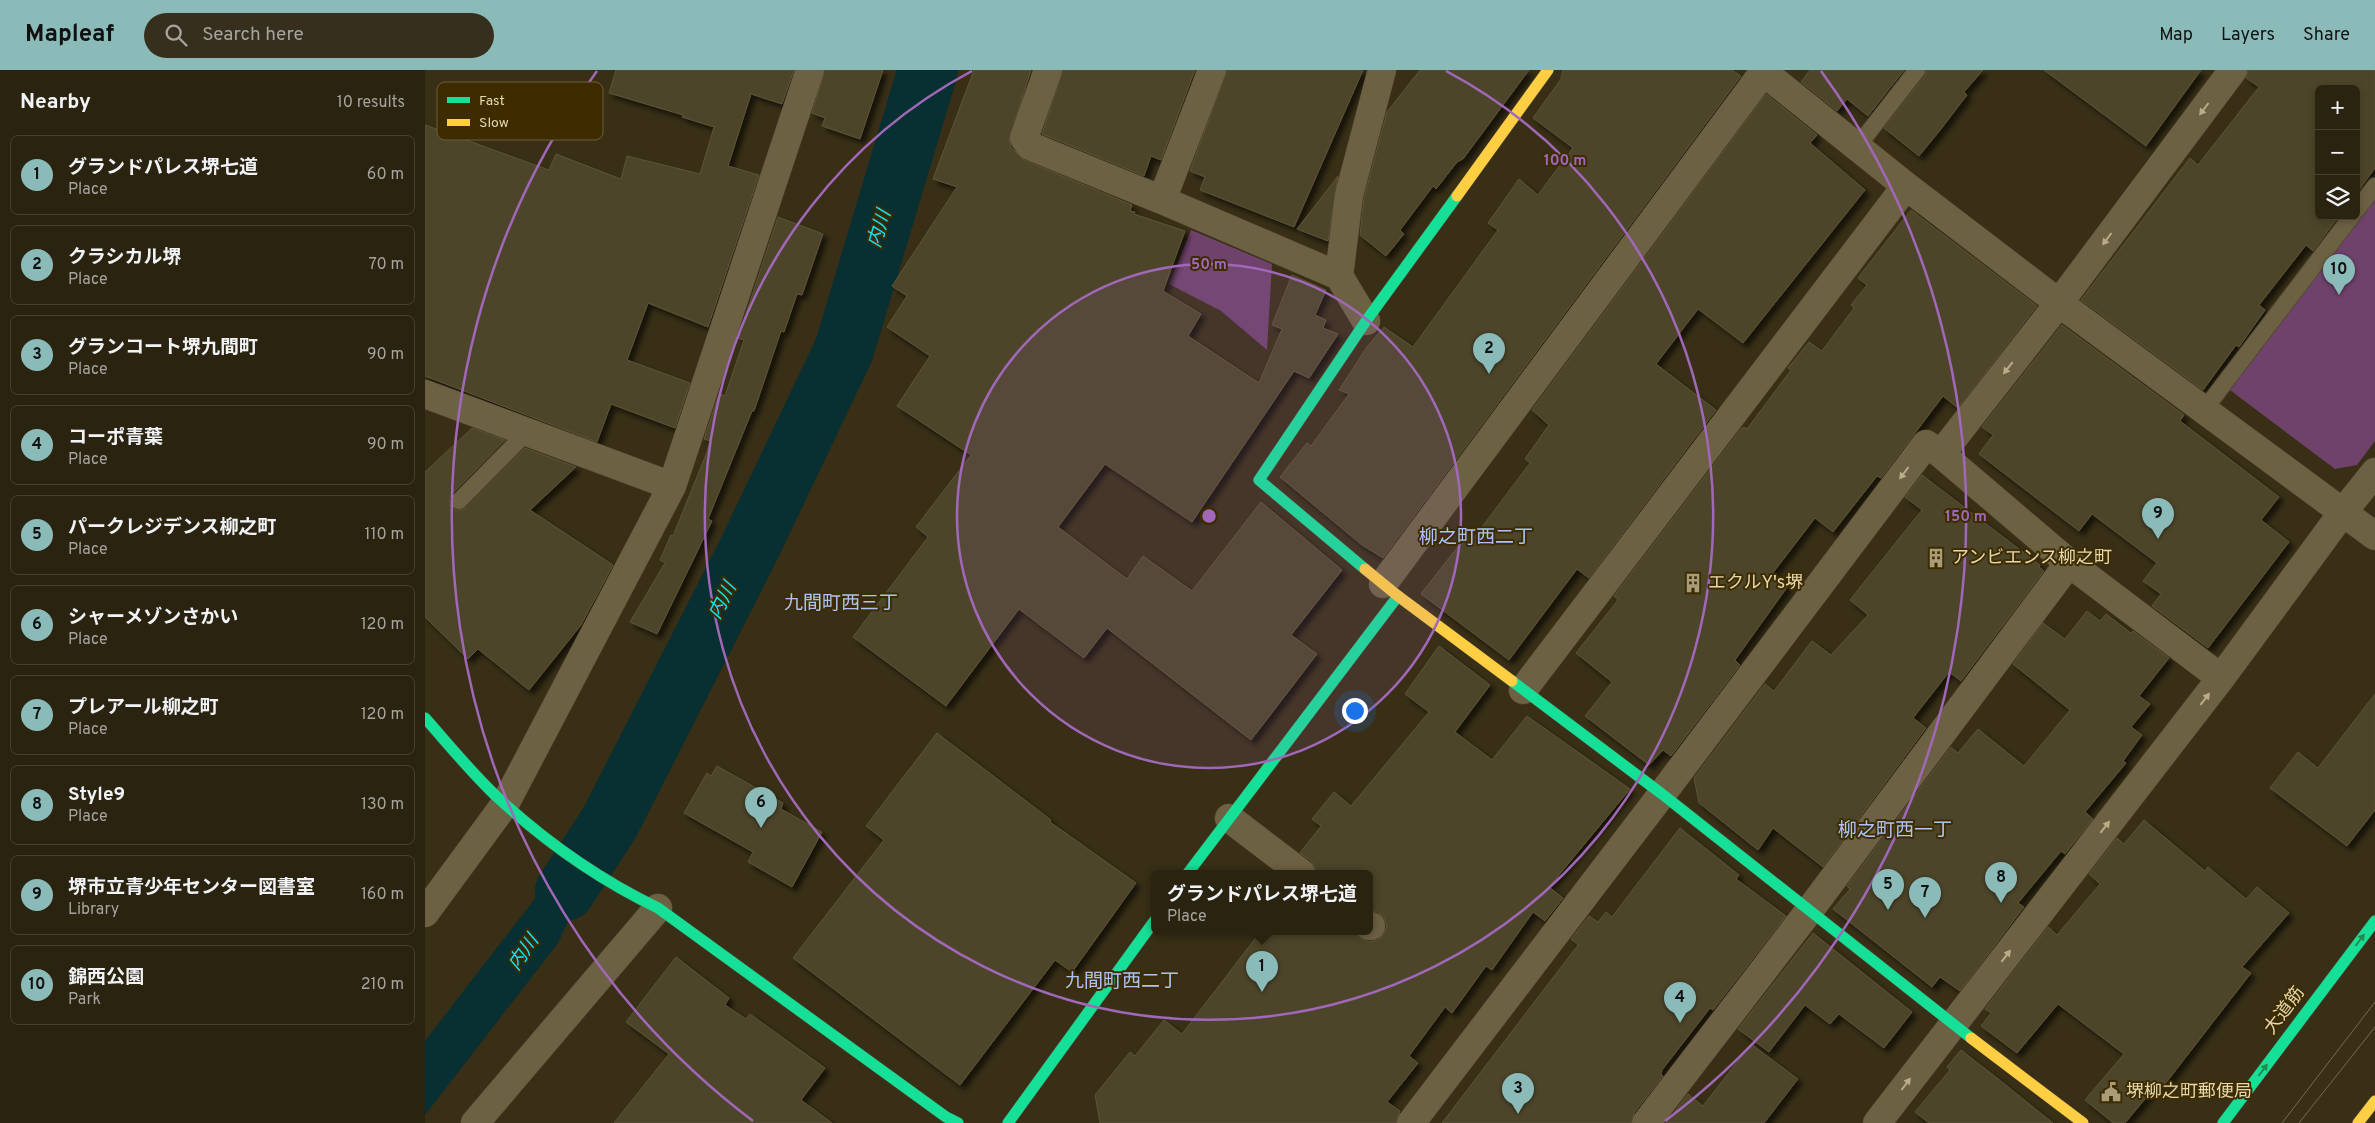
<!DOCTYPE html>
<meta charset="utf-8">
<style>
:root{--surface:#2a2310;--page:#362f1e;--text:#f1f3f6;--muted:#a5a49f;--line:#464030;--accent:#8bbbb9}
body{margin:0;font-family:Overpass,"Noto Sans JP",sans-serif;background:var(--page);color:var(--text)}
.controls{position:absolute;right:15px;top:15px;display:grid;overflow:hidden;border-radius:8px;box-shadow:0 2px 8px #0003}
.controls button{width:45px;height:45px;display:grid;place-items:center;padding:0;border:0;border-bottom:1px solid var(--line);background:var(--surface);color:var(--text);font:25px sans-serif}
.you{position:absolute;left:929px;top:640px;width:18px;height:18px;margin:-12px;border:4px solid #fff;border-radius:50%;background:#1a73e8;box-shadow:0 0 0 8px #1a73e833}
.badge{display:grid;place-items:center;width:32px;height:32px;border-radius:50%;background:var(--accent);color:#111;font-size:16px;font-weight:700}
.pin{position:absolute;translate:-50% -41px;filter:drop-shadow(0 1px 2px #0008)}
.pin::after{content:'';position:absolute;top:26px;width:18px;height:15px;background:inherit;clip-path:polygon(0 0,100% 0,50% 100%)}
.popup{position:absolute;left:726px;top:800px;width:222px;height:65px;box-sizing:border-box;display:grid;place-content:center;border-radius:8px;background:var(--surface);filter:drop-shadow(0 1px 4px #0005);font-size:16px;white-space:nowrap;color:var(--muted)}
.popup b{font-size:19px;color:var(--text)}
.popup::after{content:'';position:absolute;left:50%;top:100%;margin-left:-10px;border:10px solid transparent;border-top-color:var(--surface)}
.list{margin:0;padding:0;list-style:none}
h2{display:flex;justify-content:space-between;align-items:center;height:65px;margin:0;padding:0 20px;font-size:21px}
h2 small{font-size:16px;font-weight:400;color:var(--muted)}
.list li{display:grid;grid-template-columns:32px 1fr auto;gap:15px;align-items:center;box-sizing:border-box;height:80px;margin:0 10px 10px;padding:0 10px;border:1px solid var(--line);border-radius:8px}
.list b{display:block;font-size:19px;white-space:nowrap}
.list p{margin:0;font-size:16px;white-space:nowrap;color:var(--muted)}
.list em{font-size:16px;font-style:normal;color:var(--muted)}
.icon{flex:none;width:28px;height:28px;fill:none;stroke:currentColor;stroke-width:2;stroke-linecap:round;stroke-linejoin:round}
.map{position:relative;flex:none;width:1950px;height:1053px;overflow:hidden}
header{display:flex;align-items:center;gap:30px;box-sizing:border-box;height:70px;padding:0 25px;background:var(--accent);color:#111}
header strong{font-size:24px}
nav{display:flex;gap:28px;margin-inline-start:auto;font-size:18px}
.search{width:350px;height:45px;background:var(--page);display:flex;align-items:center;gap:12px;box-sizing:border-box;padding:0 18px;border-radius:28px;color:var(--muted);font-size:19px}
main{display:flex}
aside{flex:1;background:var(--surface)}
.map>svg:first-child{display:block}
.green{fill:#6f426b}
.water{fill:#082f31}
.pier{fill:#382f16}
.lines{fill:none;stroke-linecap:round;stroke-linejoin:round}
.river{stroke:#082f31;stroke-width:60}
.building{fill:#4d442a;stroke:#5e5436;filter:url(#shadow)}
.lane-casing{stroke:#534a35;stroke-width:18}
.street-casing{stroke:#534a35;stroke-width:29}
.fast-casing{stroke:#534a35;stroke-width:12}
.slow-casing{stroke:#534a35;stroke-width:12}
.lane{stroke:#6d6143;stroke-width:16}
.street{stroke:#6d6143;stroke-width:28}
.fast{stroke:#16e098;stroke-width:11}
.slow{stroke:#ffcf43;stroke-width:11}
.tram{stroke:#746b52;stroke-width:1}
.oneway{fill:#bcad89}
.oneway2{fill:#29864c}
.ring{fill:none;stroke:#a168b9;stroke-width:2.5}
.labels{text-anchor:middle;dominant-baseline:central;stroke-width:4;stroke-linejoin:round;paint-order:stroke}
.poi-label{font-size:18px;fill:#e7d6af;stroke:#3c2c00;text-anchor:start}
.street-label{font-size:18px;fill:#e7d6af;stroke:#3c2c00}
.water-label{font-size:19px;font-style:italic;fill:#0ce6fb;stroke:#3c2c00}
.neighbourhood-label{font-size:19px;fill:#acc2f8;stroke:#3c2c00}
.key{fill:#3c2c00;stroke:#6f5f35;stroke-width:1}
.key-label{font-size:14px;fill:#e7d6af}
.centre{fill:#a168b9;stroke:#3c2c00;stroke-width:2.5}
.ring-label{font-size:15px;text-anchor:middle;font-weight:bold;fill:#a168b9;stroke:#3c2c00;stroke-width:4;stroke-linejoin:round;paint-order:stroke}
</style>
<header>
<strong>Mapleaf</strong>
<div class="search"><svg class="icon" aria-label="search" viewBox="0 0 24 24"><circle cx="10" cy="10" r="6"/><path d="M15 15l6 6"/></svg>Search here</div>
<nav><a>Map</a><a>Layers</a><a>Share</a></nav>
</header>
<main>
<aside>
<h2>Nearby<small>10 results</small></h2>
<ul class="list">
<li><span class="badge">1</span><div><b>グランドパレス堺七道</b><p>Place</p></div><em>60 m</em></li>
<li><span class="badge">2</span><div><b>クラシカル堺</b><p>Place</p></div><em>70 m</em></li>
<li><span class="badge">3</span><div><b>グランコート堺九間町</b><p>Place</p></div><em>90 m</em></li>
<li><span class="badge">4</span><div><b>コーポ青葉</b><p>Place</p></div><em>90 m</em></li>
<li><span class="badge">5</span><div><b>パークレジデンス柳之町</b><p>Place</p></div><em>110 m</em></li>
<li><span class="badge">6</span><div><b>シャーメゾンさかい</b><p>Place</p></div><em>120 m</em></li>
<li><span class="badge">7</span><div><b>プレアール柳之町</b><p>Place</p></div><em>120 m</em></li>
<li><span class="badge">8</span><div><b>Style9</b><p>Place</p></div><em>130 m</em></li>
<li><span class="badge">9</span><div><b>堺市立青少年センター図書室</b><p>Library</p></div><em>160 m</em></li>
<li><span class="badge">10</span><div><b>錦西公園</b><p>Park</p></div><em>210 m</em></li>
</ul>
</aside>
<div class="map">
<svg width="1950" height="1053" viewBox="0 0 1950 1053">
<defs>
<filter id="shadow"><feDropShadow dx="4.5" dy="4.5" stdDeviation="2.5" flood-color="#0009"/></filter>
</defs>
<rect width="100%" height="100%" fill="#382f16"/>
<!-- green -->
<path class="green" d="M1950,129V371L1932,395L1910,399L1805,320Z
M766,160L847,194L842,280L796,241L744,214Z"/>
<!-- water -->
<path class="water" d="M179,750L192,755L181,769L133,873L0,1045V971L162,761Z"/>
<!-- pier -->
<path class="pier" d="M155,765L178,781L155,831L122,808Z"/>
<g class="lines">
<!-- river -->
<path class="river" d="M140,821L185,752L324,479L419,280L503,0"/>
</g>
<!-- building -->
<path class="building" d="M191,0H369L357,34L326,24L303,96L334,105L283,257L223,233L202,290L265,313L250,358L186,334L172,372L0,306V55L124,100L131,84L196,109L202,86L275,104L289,57L257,47L258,45L184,23Z
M400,0H458L435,69L397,56L400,48L387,43Z
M549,0H606L584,70L586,77L599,90L707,135L705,141L710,142L709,144L760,161L738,221L776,244L763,266L834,313L857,259L847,255L867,205L901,220L890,245L901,250L898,258L913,264L884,308L869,301L767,452L680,394L633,457L702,509L718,486L767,521L836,432L917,500L866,565L892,584L826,670L682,558L659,588L594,539L521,636L428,567L503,467L491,457L546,385L472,336L505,286L462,257L482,226L467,216L532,117L508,109Z
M638,0H770L736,90L726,86L719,106L617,64Z
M802,0H938L869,157L775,120L780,107L765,101Z
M995,0H1104L1038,89L1032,92L1011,119L1008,116L975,160L979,164L961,186L935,165L939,128L962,42Z
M1138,0H1307L1316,6L958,488L937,475L855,407L882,373L886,376L924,324L914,320L942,277L959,257L988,277L1073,160L1063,153L1094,109L1113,125L1148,78L1108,48L1136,9Z
M1385,0H1479L1443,46L1422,29L1412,41L1376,12Z
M1502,0H1558L1539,22L1542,25L1516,59L1494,86L1459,58L1500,6Z
M1619,0H1776L1721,76Z
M1823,0H1950V98L1931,124V19H1894V146H1914L1888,181L1881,175L1834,235L1840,240L1814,277L1811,275L1778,320L1656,230L1765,88L1773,95L1834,17L1821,8Z
M1341,24L1392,65L1385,73L1440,120L1318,273L1273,239L1231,294L1291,340L1164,508L1152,499L1084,590L996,524L1042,465L1048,469L1105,393L1100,389L1124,355L1107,340Z
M913,106L903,171L872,159L893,132Z
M1486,140L1612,236L1533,338L1518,326L1456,408L1452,406L1408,462L1390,448L1347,504L1363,516L1310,590L1315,595L1246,686L1238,680L1224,695L1160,646L1187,612L1151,583L1193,530L1189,526L1316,359L1319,357L1322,359L1366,300L1363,298L1384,272L1397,281L1429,238L1426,235L1442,215L1433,208Z
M353,147L398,164L377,225L372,224L359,262L356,261L329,341H327L283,449L287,451L232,564L205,552L240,493L235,490L246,465L248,466L282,382L285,371L279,369L294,324L300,326L319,270L313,268Z
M1637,255L1759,345L1755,351L1854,427L1836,450L1864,472L1783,578L1727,536L1736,524L1718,511L1732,493L1667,444L1654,461L1554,384L1568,365L1557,357Z
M47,358L80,370L27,424L24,429L27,438L32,441L41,438L100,378L151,397L105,440L188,495L156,555L104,620L53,579L43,589L0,547V402Z
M1497,405L1615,495L1614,497L1619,501L1536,611L1524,602L1488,648L1501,658L1398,797L1348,758L1333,780L1274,733L1269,708L1340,614L1349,621L1387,571L1406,585L1443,545L1425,530L1497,440L1480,427Z
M1662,541L1675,551L1681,544L1706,563L1708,561L1744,588L1714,626L1725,634L1706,657L1717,665L1698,691L1701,693L1660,742L1668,749L1640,784L1636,781L1593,833L1599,837L1535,921L1515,907L1507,917L1408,839L1425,819L1422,816L1526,677L1533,683L1553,659L1599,696L1645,640L1588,594L1618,553L1640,569Z
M1014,576L1065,615L1030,662L1067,690L1102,646L1205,719L1124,817L1138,828L1120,851L1108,842L1067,900L1061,896L1027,943L1020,937L984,986L993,993L962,1032L975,1041L971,1053H675L670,1025L705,982L710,986L739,950L757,964L836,861H930L936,869L944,872L953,870L959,864L962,856L959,848L953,842L944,840V803H891L890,797L886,791L875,783L896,756L887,749L909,722L926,736L1004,642L980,624Z
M1950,624V740L1922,776L1845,718L1873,682L1893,698Z
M512,663L626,750L625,752L711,813L647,902L630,890L535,1015L368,888L459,770L441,756Z
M292,696L358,733L356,739L397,762L367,817L323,792L328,782L259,743L282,703L286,706Z
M1719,750L1780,801L1783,797L1821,829L1832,817L1864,843L1817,897L1826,903L1740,1014L1735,1011L1700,1053H1688L1660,1030L1699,984L1633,934L1592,983L1556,956L1566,943L1560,939L1623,857L1632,865L1675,814L1664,804L1692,768L1699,774Z
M1255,758L1314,805L1311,809L1361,846L1288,940L1285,938L1237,1000L1236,1004L1238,1006L1209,1043L1206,1053H1017L1153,875L1146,869L1164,846L1173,852L1181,842L1187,847Z
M1388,863L1487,942L1459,978L1414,944L1405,954L1380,935L1344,982L1313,959Z
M251,887L304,928L300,935L321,949L325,944L400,998L376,1030L407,1053H189L244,984L201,952Z
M1326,974L1373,1009L1339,1053H1241L1263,1024L1278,1036Z
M1536,980L1572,1008L1628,1053H1504L1490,1042L1525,1000L1522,997Z"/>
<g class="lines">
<defs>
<path id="lane" d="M1432,77L1492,0
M1931,141L1950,116
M1779,340L1927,146
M34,431L102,362"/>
<path id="street" d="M623,0L599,68L605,76L737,130
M787,0L737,130L914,206L941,251
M1336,0L1481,116L1634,233L1950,466
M914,206L924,125L957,0
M0,324L247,416
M1516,384L1644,493L1796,608
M958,514L1340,0
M1098,620L1481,116
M804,748L876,803
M0,843L80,734L247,416L385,0
M944,856H946
M50,1053L233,838
M986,1053L1237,724L1501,374L1516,384L1634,233L1808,0
M1221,1053L1384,841L1644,493
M1452,1053L1796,608L1918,442L1950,402"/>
<path id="fast" d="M940,499L834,410L941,251L1032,126
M1087,611L1237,724L1546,968
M0,648C23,674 45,701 70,725C118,770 173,809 233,838L521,1047L533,1053
M763,803L973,526
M583,1053L730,850
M1798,1053L1950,851"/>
<path id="slow" d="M1032,126L1123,0
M940,499L973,526L1087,611
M1546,968L1658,1053
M1933,1053L1950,1031"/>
</defs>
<!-- lane casing -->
<use href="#lane" class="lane-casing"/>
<!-- street casing -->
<use href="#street" class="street-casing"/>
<!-- fast casing -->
<use href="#fast" class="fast-casing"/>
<!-- slow casing -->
<use href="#slow" class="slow-casing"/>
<!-- lane -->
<use href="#lane" class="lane"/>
<!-- street -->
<use href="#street" class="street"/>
<!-- fast -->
<use href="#fast" class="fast"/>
<!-- slow -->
<use href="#slow" class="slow"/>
<!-- tram -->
<path class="tram" d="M1857,1053L1950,932
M1874,1053L1950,957"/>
</g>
<!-- one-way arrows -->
<defs><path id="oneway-solid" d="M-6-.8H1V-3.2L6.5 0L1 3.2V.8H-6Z" transform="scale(1.25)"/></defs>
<g class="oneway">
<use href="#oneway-solid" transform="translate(1779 39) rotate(127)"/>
<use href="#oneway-solid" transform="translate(1682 169) rotate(127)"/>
<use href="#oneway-solid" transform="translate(1583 298) rotate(128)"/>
<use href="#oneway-solid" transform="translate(1479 403) rotate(127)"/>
<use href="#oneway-solid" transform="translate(1780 629) rotate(-52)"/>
<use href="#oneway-solid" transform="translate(1680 757) rotate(-52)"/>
<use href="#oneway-solid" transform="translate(1581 886) rotate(-52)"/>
<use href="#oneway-solid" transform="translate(1481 1014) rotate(-53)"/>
</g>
<g class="oneway2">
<use href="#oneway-solid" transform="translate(1935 870) rotate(-53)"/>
<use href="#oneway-solid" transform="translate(1838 1000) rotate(-53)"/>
</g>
<!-- distance rings -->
<circle cx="784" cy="446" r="252" fill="#a168b9" fill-opacity=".12"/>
<g class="ring">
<circle cx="784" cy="446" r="252"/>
<path d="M1021 1A504 504 0 1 1 547 1"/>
<path d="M328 1051A757 757 0 0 1 172 1M1396 1A757 757 0 0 1 1240 1051"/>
</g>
<!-- icons -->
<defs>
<symbol id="building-bare" viewBox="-9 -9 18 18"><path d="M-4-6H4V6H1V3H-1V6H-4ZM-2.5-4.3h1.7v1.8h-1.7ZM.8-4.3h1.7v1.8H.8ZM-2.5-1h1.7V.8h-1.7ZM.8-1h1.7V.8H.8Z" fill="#aa9c79" stroke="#3c2c00" stroke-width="2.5" paint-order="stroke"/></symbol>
<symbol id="civic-bare" viewBox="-9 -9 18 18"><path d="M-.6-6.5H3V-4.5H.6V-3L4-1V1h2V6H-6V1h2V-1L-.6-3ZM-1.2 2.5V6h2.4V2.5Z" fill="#aa9c79" stroke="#3c2c00" stroke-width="2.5" paint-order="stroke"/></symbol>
</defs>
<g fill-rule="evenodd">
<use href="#building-bare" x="1497" y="474" width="28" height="28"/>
<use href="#building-bare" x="1254" y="499" width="28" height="28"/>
<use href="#civic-bare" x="1672" y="1008" width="28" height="28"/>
</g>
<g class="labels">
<!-- poi labels -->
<g class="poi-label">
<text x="1526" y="488">アンビエンス柳之町</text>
<text x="1283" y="513">エクルY's堺</text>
<text x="1701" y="1022">堺柳之町郵便局</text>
</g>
<!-- street labels -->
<g class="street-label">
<text transform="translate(1860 941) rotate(-53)">大道筋</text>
</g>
<!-- water labels -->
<g class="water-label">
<text transform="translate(455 159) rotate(-73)">内川</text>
<text transform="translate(298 531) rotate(-63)">内川</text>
<text transform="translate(99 883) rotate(-55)">内川</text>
</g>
<!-- neighbourhood labels -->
<g class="neighbourhood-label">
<text x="1051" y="468">柳之町西二丁</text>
<text x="416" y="534">九間町西三丁</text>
<text x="1470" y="761">柳之町西一丁</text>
<text x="697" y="912">九間町西二丁</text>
</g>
</g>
<!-- legend -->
<rect x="12" y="12" width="166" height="58" rx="8" class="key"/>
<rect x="22" y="27" width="23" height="6" fill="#16e098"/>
<rect x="22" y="49" width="23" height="7" fill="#ffcf43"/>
<g class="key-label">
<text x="54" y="35">Fast</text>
<text x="54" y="57">Slow</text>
</g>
<circle cx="784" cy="446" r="8" class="centre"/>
<g class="ring-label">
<text x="1140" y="95">100 m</text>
<text x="784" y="199">50 m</text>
<text x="1541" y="451">150 m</text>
</g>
</svg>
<div class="controls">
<button>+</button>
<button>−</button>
<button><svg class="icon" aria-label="layers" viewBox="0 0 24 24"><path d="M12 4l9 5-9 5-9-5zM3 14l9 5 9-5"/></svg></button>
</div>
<div class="you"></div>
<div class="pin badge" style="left:837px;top:922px">1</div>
<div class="popup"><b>グランドパレス堺七道</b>Place</div>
<div class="pin badge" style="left:1064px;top:304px">2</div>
<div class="pin badge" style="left:1093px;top:1044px">3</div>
<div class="pin badge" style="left:1255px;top:953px">4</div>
<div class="pin badge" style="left:1463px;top:840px">5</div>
<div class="pin badge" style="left:336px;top:758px">6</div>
<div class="pin badge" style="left:1500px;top:848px">7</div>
<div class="pin badge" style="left:1576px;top:833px">8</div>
<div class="pin badge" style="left:1733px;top:469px">9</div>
<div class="pin badge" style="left:1914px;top:225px">10</div>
</div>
</main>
